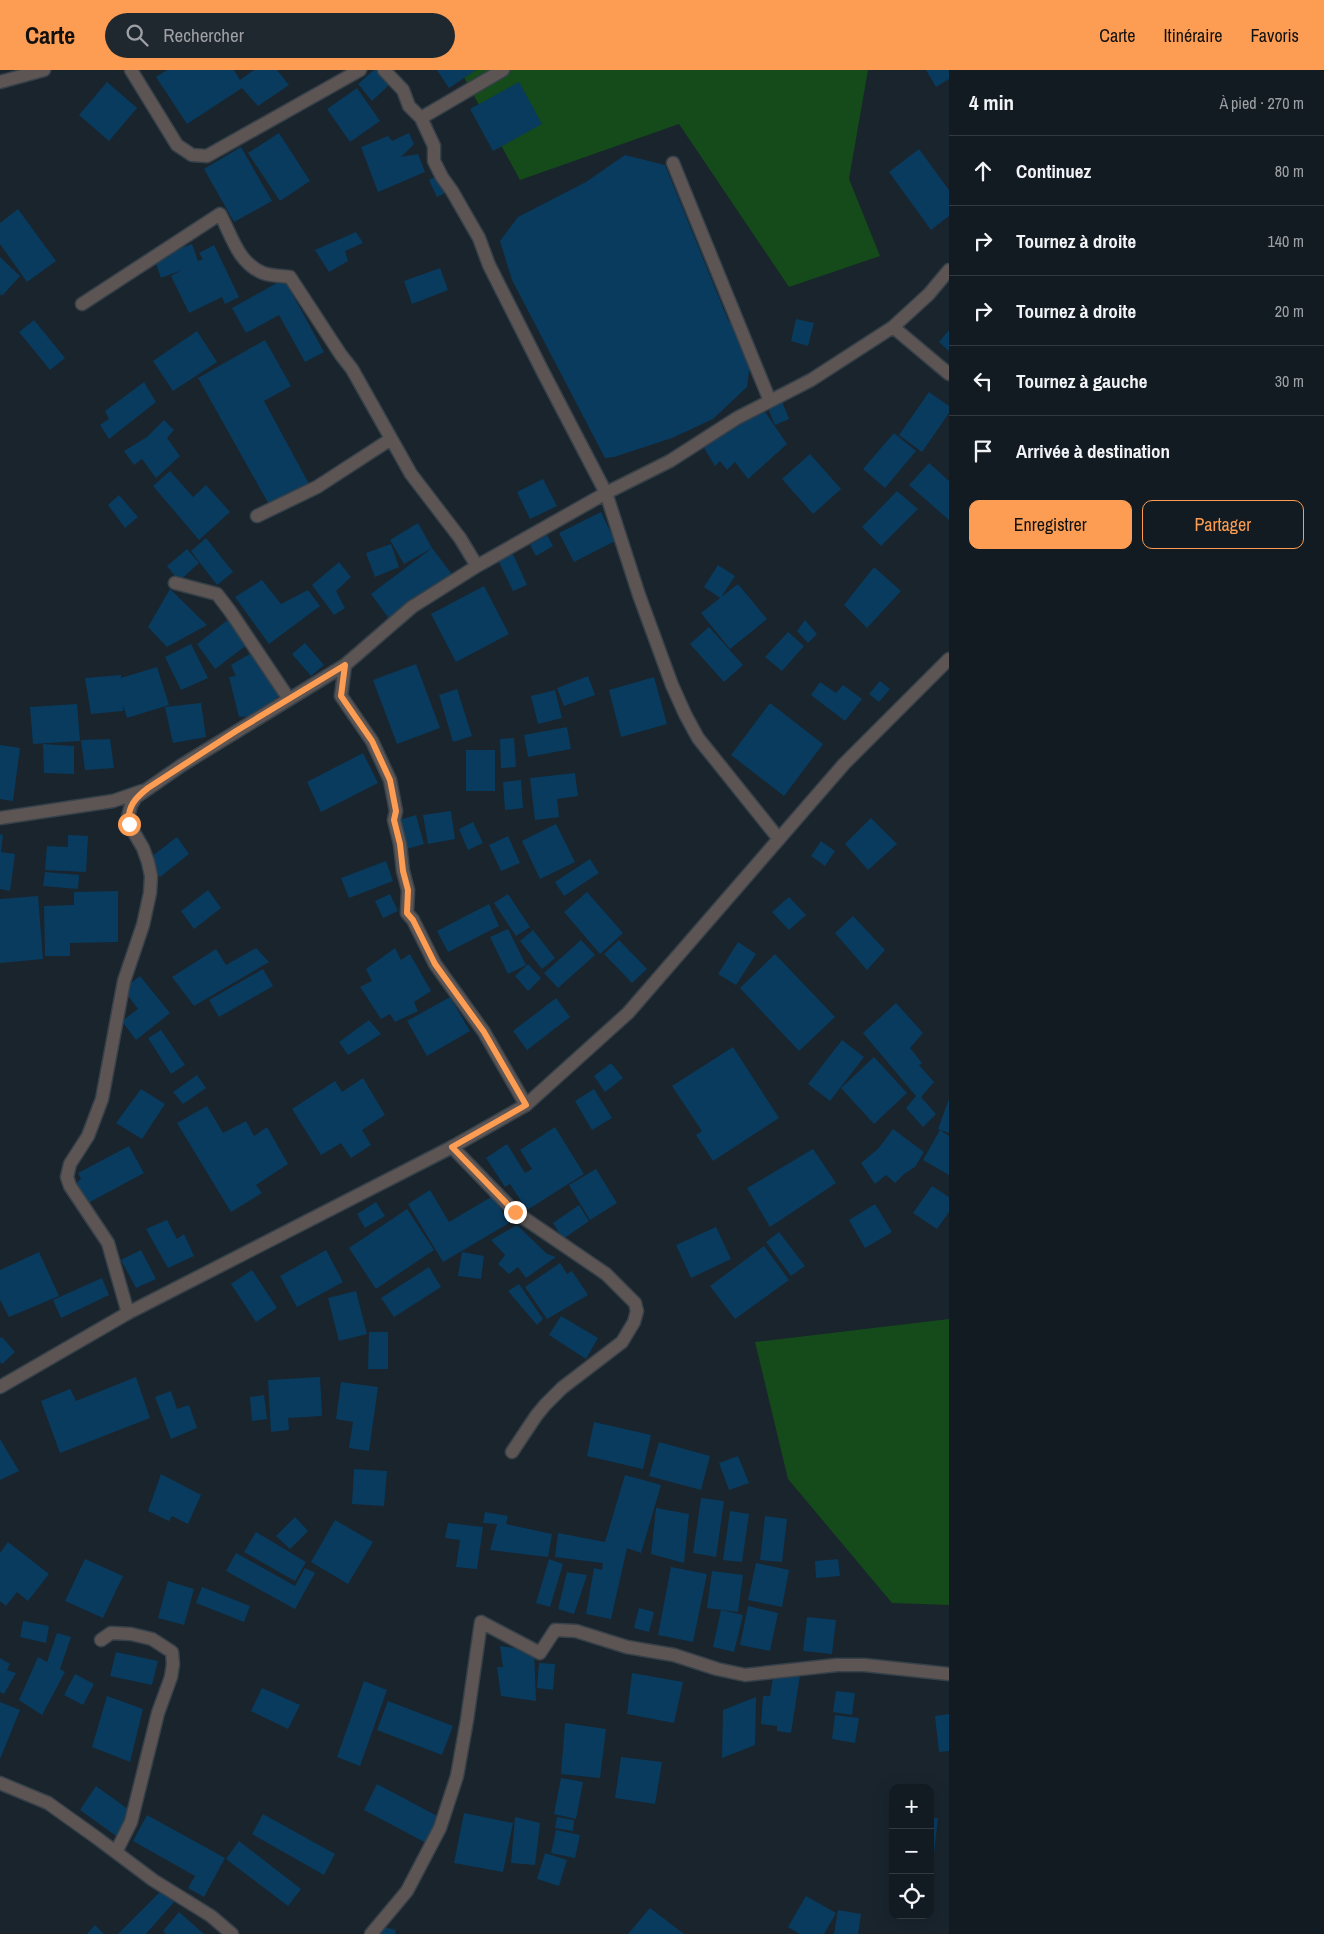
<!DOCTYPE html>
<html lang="fr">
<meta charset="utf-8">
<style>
:root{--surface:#131b22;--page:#20282f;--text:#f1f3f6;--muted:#9da1a5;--line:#323940;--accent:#fc9d53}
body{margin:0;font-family:"Archivo Narrow",sans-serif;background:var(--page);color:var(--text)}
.controls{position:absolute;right:15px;bottom:15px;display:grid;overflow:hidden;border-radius:10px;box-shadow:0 5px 20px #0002}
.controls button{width:45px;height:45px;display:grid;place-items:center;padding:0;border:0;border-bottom:1px solid var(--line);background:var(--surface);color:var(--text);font:25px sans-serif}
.stop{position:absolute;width:15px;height:15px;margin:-11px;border:4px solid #fc9d53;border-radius:50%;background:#fff}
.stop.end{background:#fc9d53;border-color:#fff;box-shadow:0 1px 5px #0008}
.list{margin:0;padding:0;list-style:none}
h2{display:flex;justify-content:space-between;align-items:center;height:65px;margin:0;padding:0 20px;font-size:21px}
h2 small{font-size:16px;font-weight:400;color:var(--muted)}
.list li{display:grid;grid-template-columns:32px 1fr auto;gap:15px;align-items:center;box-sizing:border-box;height:70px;padding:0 20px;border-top:1px solid var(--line)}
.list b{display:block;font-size:19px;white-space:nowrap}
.list em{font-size:16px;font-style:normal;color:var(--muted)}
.actions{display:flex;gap:10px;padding:15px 20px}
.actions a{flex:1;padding:11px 0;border:1px solid var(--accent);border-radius:10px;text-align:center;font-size:18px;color:var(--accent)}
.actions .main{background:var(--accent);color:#111}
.icon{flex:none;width:28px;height:28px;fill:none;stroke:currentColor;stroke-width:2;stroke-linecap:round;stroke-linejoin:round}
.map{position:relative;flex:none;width:949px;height:1864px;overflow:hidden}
header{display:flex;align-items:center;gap:30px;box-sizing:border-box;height:70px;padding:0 25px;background:var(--accent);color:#111}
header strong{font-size:24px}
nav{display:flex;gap:28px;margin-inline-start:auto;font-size:18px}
.search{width:350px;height:45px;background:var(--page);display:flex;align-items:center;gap:12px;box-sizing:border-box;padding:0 18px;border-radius:28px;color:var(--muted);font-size:19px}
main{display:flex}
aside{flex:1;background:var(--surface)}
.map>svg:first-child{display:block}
.green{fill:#154a1a}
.building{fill:#093b5e}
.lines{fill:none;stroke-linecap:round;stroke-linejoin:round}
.minor-casing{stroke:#374149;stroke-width:15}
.tertiary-casing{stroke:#374149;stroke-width:15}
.minor{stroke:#5d5554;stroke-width:12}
.tertiary{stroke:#5d5554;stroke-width:12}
.route{stroke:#fc9d53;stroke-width:6}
</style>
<header>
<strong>Carte</strong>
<div class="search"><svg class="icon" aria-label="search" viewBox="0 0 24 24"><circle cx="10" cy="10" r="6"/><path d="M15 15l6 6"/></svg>Rechercher</div>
<nav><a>Carte</a><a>Itinéraire</a><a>Favoris</a></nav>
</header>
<main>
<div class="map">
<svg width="949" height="1864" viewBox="0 0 949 1864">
<rect width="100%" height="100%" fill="#19242d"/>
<!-- green -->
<path class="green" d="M460,0H868L849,109L880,186L789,217L679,54L520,110Z
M949,1249V1535L892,1533L788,1409L755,1272Z"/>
<!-- building -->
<path class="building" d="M167,0H234L240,10L254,0H277L289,15L258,36L242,18L187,54L156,7Z
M374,0H378L390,14L372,31L358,14Z
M437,0H476L449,18Z
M926,0H949V9L936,17Z
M107,12L137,38L109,71L79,45Z
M519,12L542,54L493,81L470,39Z
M357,18L380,51L350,72L327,39Z
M279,63L310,111L280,131L248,83Z
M409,63L414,74L401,87L418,84L425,102L378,122L361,77L388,66L392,71Z
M241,77L272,131L234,152L204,99Z
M919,79L949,120V146L931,160L889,102Z
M625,85L665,95L728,250L752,278L747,317L713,349L672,368L614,387L605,388L512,210L500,171L518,147L586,112Z
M447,101L455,118L437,127L429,110Z
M18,139L56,191L27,212L0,174V153Z
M356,162L363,173L345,181L348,191L329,202L315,180Z
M192,174L198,191L203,189L199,183L214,175L239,227L225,234L222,227L189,243L171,206L182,200L161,208L154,188Z
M0,187L20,206L2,226L0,224Z
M440,198L448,220L412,234L404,211Z
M284,209L324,282L305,292L279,245L246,263L232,238Z
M796,249L814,253L808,276L791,271Z
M34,250L65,288L50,300L19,262Z
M949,260V281L939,272Z
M197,261L217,292L173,321L153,291Z
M265,270L291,316L264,331L314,423L275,445L198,308Z
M144,312L156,332L109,369L100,355L109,349L105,341Z
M929,322L949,336V343L922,382L899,365Z
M781,329L789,349L775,355L767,336Z
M761,336L787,374L748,409L735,392L727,400L720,391L715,396L704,378Z
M164,350L174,360L167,368L180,386L156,408L142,389L134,395L124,381L147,367Z
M894,363L916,381L885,418L863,399Z
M810,384L841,419L813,444L782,409Z
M929,393L949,411V450L909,415Z
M170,401L193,427L206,415L230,442L199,470L153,416Z
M543,409L557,436L530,449L517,422Z
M897,421L918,439L881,476L862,457Z
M119,425L138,447L125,458L108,435Z
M601,442L615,471L574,492L559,463Z
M418,453L432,478L454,507L393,554L371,524L432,478L404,494L390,470Z
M547,465L553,476L536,486L530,475Z
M206,468L233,502L217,515L191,481Z
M391,474L399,497L375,507L366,483Z
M187,479L199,493L179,511L167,496Z
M512,482L527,515L513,521L497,488Z
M339,492L351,507L336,521L345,538L334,545L312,515Z
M718,495L735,506L721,527L738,514L767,549L730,579L701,543L720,528L704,517Z
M874,497L901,521L867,558L844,535Z
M262,510L281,534L308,520L320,536L269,574L235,527Z
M484,516L509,564L456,592L431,544Z
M170,519L207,555L167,577L148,557Z
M229,549L248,574L215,599L197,574Z
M805,550L817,564L808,573L797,561Z
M709,557L743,595L724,612L690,574Z
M788,562L804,576L782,601L765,587Z
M305,573L324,595L311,606L292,584Z
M191,574L208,608L181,620L165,587Z
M253,582L287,619L255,646L239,647L229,607L236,606L231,595Z
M416,594L440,658L397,674L373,610Z
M157,597L169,635L127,648L123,635V641L91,644L85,608L121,605V608Z
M588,606L595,625L564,636L557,618Z
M654,607L667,654L621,667L609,620Z
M880,611L890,619L879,632L869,624Z
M820,612L836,623L843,615L862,629L845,651L811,625Z
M457,619L472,666L453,672L439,625Z
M555,620L562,648L538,654L531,626Z
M201,633L206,667L173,673L165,637Z
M770,633L823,674L784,726L731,685Z
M77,634L80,671L33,674L30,637Z
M567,657L571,679L528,687L524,665Z
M514,668L516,697L501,698L500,669Z
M110,669L114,698L85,700L81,670Z
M43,674L74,676V704L44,703Z
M0,675L20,678L13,731L0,729Z
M466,680H495V721H466Z
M363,683L378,713L321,742L307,712Z
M575,703L578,726L557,729L559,747L535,750L530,708Z
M521,710L523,738L505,740L503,712Z
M451,741L455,769L428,774L423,745Z
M416,745L424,774L403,780L396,751Z
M871,748L897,774L868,800L845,774Z
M473,752L483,773L468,780L459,759Z
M556,754L575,792L540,809L522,771Z
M0,764L3,765L1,782L15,784L10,821L0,819Z
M68,765L88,766L86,802L45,800L47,776L68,777Z
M508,766L520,793L501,801L489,775Z
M177,767L189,784L160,807L147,790Z
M821,771L835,781L825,796L811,786Z
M590,789L599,803L564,826L555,812Z
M386,791L393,811L349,828L341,808Z
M45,802L79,805L78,819L43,816Z
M208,820L221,838L194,859L181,841Z
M118,821V872L70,873V886H45L44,836L74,835V822Z
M587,822L623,863L600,884L564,842Z
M390,824L398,841L383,848L375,831Z
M508,824L530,857L516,866L494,833Z
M38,826L43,889L0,893V829Z
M789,827L806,845L789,860L772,842Z
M489,834L499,856L448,882L437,861Z
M853,846L885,880L867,900L835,863Z
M508,859L526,895L508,904L490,867Z
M533,860L555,888L542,899L520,871Z
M581,870L595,885L558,918L544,903Z
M619,870L647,899L632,913L604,884Z
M738,872L756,884L736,915L718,904Z
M256,878L269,892L194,936L172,907L216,879L226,895Z
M395,878L401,890L410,884L431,921L414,932L418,941L395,952L390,944L381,949L360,917L372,911L366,899Z
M775,884L835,947L799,981L740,918Z
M528,894L541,908L528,921L515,906Z
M263,899L273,916L219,947L209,930Z
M140,906L170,943L136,970L122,951L138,939L123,919Z
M450,927L470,961L427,986L407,951Z
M556,928L570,947L527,980L513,961Z
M896,933L923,963L910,978L922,993L919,995L934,1012L921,1027L936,1044L923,1057L906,1038L916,1026L863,963Z
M369,950L381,964L348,985L339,972Z
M161,960L185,995L171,1004L148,968Z
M842,970L864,987L830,1031L808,1014Z
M733,977L779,1048L713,1091L696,1065L702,1061L672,1016Z
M874,987L907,1023L874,1054L841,1018Z
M611,993L623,1008L605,1022L594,1006Z
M197,1005L206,1018L183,1034L173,1022Z
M363,1008L385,1045L362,1060L371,1075L351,1088L341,1073L321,1085L292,1039L335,1011L342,1022Z
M141,1019L165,1034L142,1069L116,1053Z
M594,1019L612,1048L592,1060L575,1031Z
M949,1029V1063L938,1059Z
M207,1036L223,1063L246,1051L254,1066L267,1057L288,1094L256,1115L262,1123L231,1142L177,1053Z
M555,1057L584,1104L527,1140L510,1114L505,1117L486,1088L507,1074L525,1103L532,1099L520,1080Z
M893,1059L924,1082L915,1097L904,1104L895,1113L886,1105L875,1114L861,1093L878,1079Z
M940,1060L949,1066V1105L923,1090Z
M129,1076L144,1103L88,1133L76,1113L81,1109L78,1103Z
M813,1079L836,1113L770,1157L747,1118Z
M596,1099L617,1133L590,1150L569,1115Z
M932,1116L949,1127V1142L937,1159L913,1143Z
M430,1120L449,1152L493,1126L509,1153L443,1192L408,1134Z
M376,1132L385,1146L365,1158L357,1144Z
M875,1134L892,1162L865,1178L849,1150Z
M579,1135L589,1151L563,1169L553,1153Z
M407,1139L434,1180L376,1219L349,1178Z
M167,1150L177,1169L184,1164L194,1186L168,1198L146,1159Z
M517,1155L547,1184L556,1187L526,1208L518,1197L509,1204L498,1194L505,1185L491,1170Z
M716,1157L731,1189L691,1208L676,1175Z
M779,1162L805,1196L791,1206L766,1172Z
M764,1176L789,1210L735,1249L710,1216Z
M141,1180L156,1209L136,1218L121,1190Z
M326,1180L343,1212L297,1237L280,1206Z
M39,1182L59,1226L9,1247L0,1230V1200Z
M462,1182L484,1186L481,1209L458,1206Z
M560,1193L567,1204L572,1201L588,1225L547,1249L525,1217Z
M429,1197L441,1217L394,1247L381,1228Z
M252,1200L277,1238L256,1252L231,1214Z
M102,1208L109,1225L61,1248L53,1230Z
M519,1214L543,1249L537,1255L508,1221Z
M356,1221L367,1264L339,1271L328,1228Z
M561,1246L598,1268L586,1289L549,1265Z
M369,1262H388V1299H368Z
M2,1267L15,1282L2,1294L0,1292V1268Z
M136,1307L150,1348L60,1383L41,1331L70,1319L76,1331Z
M320,1307L322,1346L288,1348L289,1360L271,1362L268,1310Z
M341,1312L378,1317L369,1381L349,1378L353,1352L336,1349Z
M171,1321L177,1339L189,1335L197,1358L171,1369L155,1327Z
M264,1325L267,1349L252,1351L250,1327Z
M594,1352L651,1365L643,1399L587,1386Z
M0,1369L19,1401L0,1410Z
M659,1372L710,1386L701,1420L649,1406Z
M738,1386L749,1413L729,1420L719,1393Z
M354,1399L387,1401L384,1436L352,1434Z
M161,1404L201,1425L188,1454L172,1446L169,1451L148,1441Z
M625,1405L661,1415L641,1483L627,1478L611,1549L586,1544L594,1498L602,1500L603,1493L555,1487L558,1463L605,1472Z
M701,1428L724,1431L716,1487L693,1483Z
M656,1438L689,1444L684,1493L651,1484Z
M730,1441L749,1444L742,1492L723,1490Z
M485,1442L508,1446L506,1454L552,1464L548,1487L490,1480L497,1454L483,1453Z
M765,1446L787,1449L782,1492L760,1490Z
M295,1447L308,1461L290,1479L276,1466Z
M335,1450L373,1472L348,1514L311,1492Z
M448,1453L483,1457L477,1499L456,1497L460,1470L445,1468Z
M256,1462L306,1492L295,1511L244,1482Z
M8,1472L49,1504L28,1531L17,1522L6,1536L0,1531V1483Z
M236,1483L295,1516L305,1498L315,1503L295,1539L226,1501Z
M85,1489L123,1506L103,1548L65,1531Z
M549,1489L563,1494L550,1537L536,1533Z
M838,1489L840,1506L816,1508L815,1491Z
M756,1493L789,1500L782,1537L748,1530Z
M671,1497L707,1504L693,1572L658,1565Z
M712,1501L743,1505L738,1542L707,1538Z
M567,1502L587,1505L574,1544L558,1539Z
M168,1511L194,1519L184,1555L158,1548Z
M202,1517L250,1536L244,1552L196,1533Z
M748,1536L778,1543L770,1581L740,1575Z
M639,1538L654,1542L649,1562L634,1558Z
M721,1540L743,1545L734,1582L713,1577Z
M807,1547L836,1550L832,1584L803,1581Z
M23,1551L49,1556L46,1573L20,1567Z
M57,1563L71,1567L60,1599L65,1602L42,1645L19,1630L38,1587L47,1592Z
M500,1576L534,1581L536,1631L501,1626L497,1597H503Z
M116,1582L158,1591L152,1615L110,1606Z
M0,1588L10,1594L7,1600L16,1603L4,1624L0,1622Z
M539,1593L555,1594L553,1620L537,1618Z
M774,1602L800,1605L791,1663L777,1661V1656L761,1654L763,1626H770Z
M632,1603L683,1612L674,1653L627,1644Z
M75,1604L94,1614L83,1635L64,1625Z
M364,1611L387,1620L360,1696L337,1687Z
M262,1618L300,1635L288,1659L251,1641Z
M836,1621L855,1623L852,1645L833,1642Z
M107,1626L143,1639L130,1692L92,1677Z
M756,1627L755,1675L722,1688L723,1640Z
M388,1631L453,1656L442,1685L377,1660Z
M0,1632L20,1640L0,1689Z
M949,1644V1681L939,1682L935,1646Z
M835,1645L859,1648L855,1673L832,1669Z
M565,1653L606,1659L600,1708L561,1704Z
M621,1687L662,1692L655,1734L615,1728Z
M561,1708L583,1712L576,1749L554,1744Z
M377,1714L441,1748L428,1774L364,1740Z
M96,1716L136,1745L119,1768L80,1740Z
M464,1743L513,1753L503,1802L454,1793Z
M263,1744L335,1784L324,1805L252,1764Z
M147,1745L225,1788L204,1827L188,1818L195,1806L133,1771Z
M515,1747L540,1753L535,1795L511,1793Z
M557,1747L574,1750L573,1761L555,1758Z
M930,1747L938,1748L934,1784H930Z
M556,1760L580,1765L575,1788L551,1783Z
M239,1771L301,1819L288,1836L226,1789Z
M545,1783L567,1790L559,1816L537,1809Z
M162,1820L174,1832L146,1864H118Z
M806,1826L836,1843L824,1864H800L788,1857Z
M650,1838L684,1864H628Z
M838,1840L861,1844L858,1864H834Z
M179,1842L204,1864H166L163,1861Z
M95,1855L104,1864H87Z
M378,1856L396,1860L395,1864H377Z"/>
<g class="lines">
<defs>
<path id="minor" d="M131,0L177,75L192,85L207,86L360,0
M384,0L403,20L409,36L421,48L434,76V91L442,107L452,121L479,168L489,195L543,302L606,423L639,525L672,615L685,644L698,668L779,769
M0,12L44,0
M421,48L503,0
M673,93L770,331
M82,234L220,144C232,166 238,193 263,203C271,206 282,206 290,207L341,285L352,299L411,404L460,468L477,496L412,537L345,595L182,695L136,727L131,735L128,747L129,754L143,778L148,792L151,806L150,823L143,855L124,911L102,1029L88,1066L70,1094L67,1107L70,1116L108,1173L128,1243
M893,257L949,304
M257,446L317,417L391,369
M477,496L606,423L670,391L737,348L811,310L893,257L929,224L949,200
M175,513L217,524L230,541L289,629
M345,595L341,626L372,671L390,710L396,741L394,750L400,774L403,801L408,820L407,843L413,850L435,894L484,962L526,1035
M0,748L113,731L142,721
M452,1077L515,1142L606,1204L635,1233L637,1241L634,1252L622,1272L562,1318L545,1335L536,1346L512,1382
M101,1570L111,1563L131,1564L152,1569L172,1582L173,1594L171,1607L158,1643L131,1752L116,1782
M0,1713L48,1733L97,1768L153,1810L211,1846L232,1864
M371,1864L407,1821L440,1758L457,1706L467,1650L481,1552L540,1583L555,1560L576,1561L627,1577L674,1585L717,1599L745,1605L837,1595H864L949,1604"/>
<path id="tertiary" d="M0,1317L128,1243L452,1077L526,1035L628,943L844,694L949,589"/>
</defs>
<!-- minor casing -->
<use href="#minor" class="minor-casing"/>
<!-- tertiary casing -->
<use href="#tertiary" class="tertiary-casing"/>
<!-- minor -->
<use href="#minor" class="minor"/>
<!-- tertiary -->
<use href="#tertiary" class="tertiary"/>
</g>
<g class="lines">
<!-- route -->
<path class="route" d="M129,754C127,737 135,728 148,718L236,661L345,595L341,626L372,671L390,710L396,741L394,750L400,774L403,801L408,820L407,843L413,850L435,894L484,962L526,1035L452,1077L515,1142"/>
</g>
</svg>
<div class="controls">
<button>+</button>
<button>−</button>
<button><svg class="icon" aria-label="locate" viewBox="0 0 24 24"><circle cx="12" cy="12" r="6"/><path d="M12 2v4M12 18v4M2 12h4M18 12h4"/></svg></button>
</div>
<div class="stop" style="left:129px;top:754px"></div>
<div class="stop end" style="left:515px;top:1142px"></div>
</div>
<aside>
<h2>4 min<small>À pied · 270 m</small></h2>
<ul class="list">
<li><svg class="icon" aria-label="ahead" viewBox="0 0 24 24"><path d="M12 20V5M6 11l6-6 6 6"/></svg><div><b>Continuez</b></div><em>80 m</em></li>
<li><svg class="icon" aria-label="right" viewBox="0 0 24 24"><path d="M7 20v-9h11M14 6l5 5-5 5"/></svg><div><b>Tournez à droite</b></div><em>140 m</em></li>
<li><svg class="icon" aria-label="right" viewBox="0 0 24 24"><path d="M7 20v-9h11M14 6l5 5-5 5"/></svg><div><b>Tournez à droite</b></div><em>20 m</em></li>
<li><svg class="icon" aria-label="left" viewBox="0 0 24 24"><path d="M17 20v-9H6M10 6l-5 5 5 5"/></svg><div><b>Tournez à gauche</b></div><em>30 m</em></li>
<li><svg class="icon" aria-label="arrive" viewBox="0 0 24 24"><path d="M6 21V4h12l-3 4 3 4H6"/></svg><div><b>Arrivée à destination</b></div></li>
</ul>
<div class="actions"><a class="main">Enregistrer</a><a>Partager</a></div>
</aside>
</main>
